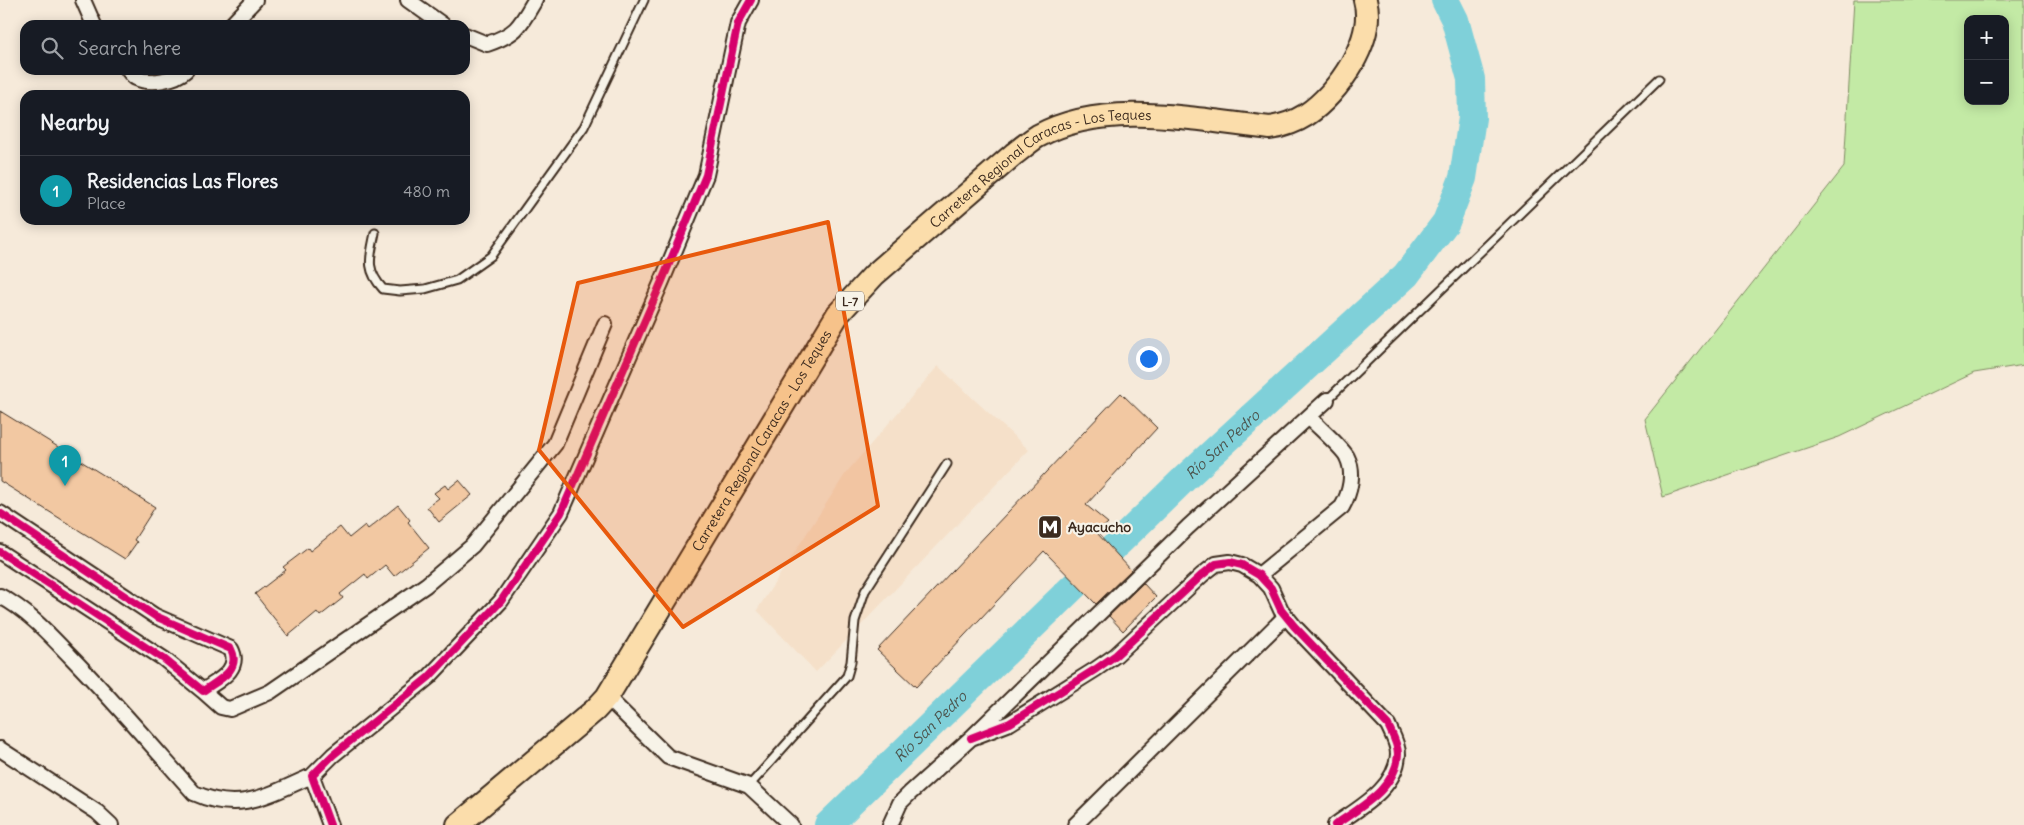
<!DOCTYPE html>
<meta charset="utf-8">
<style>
:root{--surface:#171b24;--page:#242831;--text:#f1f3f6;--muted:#9ea1a6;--line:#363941;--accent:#db2777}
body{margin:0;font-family:Delius,sans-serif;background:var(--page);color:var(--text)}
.controls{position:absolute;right:15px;top:15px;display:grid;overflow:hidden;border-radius:10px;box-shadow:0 2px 12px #0003}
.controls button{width:45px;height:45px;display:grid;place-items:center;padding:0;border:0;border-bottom:1px solid var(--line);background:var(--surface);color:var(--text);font:25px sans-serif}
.you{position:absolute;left:1148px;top:358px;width:18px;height:18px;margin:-12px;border:4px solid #fff;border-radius:50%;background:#1a73e8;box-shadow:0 0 0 8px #1a73e833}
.badge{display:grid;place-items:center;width:32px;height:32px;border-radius:50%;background:var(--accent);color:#fff;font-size:16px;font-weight:700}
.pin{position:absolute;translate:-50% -41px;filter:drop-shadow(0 1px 2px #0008)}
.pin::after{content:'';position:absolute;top:26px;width:18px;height:15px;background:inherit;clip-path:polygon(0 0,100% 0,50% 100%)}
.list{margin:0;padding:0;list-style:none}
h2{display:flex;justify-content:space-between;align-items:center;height:65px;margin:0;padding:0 20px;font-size:21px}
h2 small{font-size:16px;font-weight:400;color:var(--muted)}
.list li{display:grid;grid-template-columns:32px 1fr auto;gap:15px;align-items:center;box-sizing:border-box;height:70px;padding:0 20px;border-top:1px solid var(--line)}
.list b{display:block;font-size:19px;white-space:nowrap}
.list p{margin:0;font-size:16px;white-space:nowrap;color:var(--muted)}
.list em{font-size:16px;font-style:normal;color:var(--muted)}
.icon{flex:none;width:28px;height:28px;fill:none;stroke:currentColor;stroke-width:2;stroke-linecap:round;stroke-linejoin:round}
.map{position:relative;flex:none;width:2024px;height:825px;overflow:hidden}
.search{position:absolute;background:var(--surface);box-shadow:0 2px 12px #0003;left:20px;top:20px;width:450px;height:55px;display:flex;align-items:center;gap:12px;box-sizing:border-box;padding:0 18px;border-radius:15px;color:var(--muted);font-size:19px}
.panel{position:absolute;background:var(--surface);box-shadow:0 2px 12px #0003;left:20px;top:90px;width:450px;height:135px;border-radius:15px}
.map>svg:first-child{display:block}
.built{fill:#f5e0c9}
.green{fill:#c3eaa5;stroke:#7f8a62;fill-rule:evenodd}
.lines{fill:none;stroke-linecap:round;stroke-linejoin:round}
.river{stroke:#7fd0d9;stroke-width:28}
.building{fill:#f2c8a2;stroke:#3b2a1e}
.service-casing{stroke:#3b2a1e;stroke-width:11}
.minor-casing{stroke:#3b2a1e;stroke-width:18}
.primary-casing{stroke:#3b2a1e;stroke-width:26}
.service{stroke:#f7f3e8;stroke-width:7}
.minor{stroke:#f7f3e8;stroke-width:14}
.primary{stroke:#fbddab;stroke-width:22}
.cycleway-casing{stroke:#f7f3e8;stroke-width:11}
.cycleway{stroke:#d6006c;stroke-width:8}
.marked{fill:#e8590c;fill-opacity:0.2;stroke:#e8590c;stroke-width:4;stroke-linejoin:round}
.labels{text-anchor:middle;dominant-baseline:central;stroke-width:4.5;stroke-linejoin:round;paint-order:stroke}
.shield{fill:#f7f3e8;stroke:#73665b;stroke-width:1}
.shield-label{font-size:12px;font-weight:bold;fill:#3b2a1e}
.street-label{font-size:14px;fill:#3b2a1e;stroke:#f7f3e8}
.poi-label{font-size:14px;font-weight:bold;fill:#3b2a1e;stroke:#f7f3e8;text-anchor:start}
.water-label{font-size:15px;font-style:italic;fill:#4c544d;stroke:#f7f3e8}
</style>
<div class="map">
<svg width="2024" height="825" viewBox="0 0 2024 825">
<rect width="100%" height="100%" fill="#f6eada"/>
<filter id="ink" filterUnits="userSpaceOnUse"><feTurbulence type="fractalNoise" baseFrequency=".02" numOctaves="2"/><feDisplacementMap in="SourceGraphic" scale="10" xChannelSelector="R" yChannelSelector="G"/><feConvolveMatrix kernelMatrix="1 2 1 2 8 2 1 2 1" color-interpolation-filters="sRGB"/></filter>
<g filter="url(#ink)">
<!-- built -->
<path class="built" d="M938,366L1029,450L816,672L757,610L846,473Z"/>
<!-- green -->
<path class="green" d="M1854,0H2024V365L1974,373L1839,437L1663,497L1645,419L1844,167ZM1968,19H2005V101H1968Z"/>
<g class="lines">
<!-- river -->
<path class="river" id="s1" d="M828,825L1184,479L1406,275L1446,222L1463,178L1472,118L1471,79L1455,20L1445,0"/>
</g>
<!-- building -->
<path class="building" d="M1121,393L1157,428L1086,505L1108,523L1097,533L1131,570L1096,604L1044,551L916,687L877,650Z
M0,411L155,507L134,540L137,542L125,559L0,481Z
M459,480L472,495L439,522L427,507L439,498L434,493L445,485L448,489Z
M398,505L410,520L408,522L429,548L394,576L385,565L368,579L365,574L340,594L343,598L320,616L317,612L288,636L255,594L286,570L283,567L308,548L310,551L340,527L349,538L365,525L368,529Z
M1143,583L1156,597L1123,631L1109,616Z"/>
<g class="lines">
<defs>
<path id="service" d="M375,233C370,258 365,269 383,289L400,291L425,289L457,280L491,256L584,127L644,0
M1327,400L1659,79
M749,786L847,676L851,662L855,621L865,591L947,464"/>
<path id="minor" d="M83,0L94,25
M408,0L443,25
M231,25L255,0
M465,35L487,44C517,34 520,26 535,0
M128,70C130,72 133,77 136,78C150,85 175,80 186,70
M0,513L155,616L231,649C242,670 217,681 203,691L164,659L0,552
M1259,575L1342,507C1350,493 1355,473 1347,457C1343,448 1317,426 1309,417
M0,596C27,610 49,634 70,656C113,700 153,747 194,793C241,814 269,794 312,776
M203,691L221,707L230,709L270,692L426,585L472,546L555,444L605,324
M607,697L668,757L749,786L791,825
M971,738L1010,723L1096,669L1116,655L1202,575L1216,564L1230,562L1242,565L1259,575L1271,588L1281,610L1294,626L1388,725C1392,734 1398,744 1398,754C1397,788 1359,808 1335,825
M0,749L97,812L111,825
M330,825L312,776L333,755L429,677L501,601L561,513L662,281L706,175L738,23L751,0
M890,825L900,803L910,793L971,738L1188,527L1327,400
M1075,825L1286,616"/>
<g id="primary">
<path id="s2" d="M458,825L595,710L607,697L838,314L874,275L1014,154C1022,148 1030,141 1038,136C1106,99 1197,120 1270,128C1283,126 1295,122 1306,115C1338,94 1376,39 1365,0"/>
</g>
</defs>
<!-- service casing -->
<use href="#service" class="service-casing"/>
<!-- minor casing -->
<use href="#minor" class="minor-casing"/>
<!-- primary casing -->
<use href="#primary" class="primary-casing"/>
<!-- service -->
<use href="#service" class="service"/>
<!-- minor -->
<use href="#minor" class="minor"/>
<!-- primary -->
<use href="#primary" class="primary"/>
<defs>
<path id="cycleway" d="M0,513L155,616L231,649C242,670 217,681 203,691L164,659L0,552
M971,738L1010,723L1096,669L1116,655L1202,575L1216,564L1230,562L1242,565L1259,575L1271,588L1281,610L1294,626L1388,725C1392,734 1398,744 1398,754C1397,788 1359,808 1335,825
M330,825L312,776L333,755L429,677L501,601L561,513L662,281L706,175L738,23L751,0"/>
</defs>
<!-- cycleway casing -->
<use href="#cycleway" class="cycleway-casing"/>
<!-- cycleway -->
<use href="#cycleway" class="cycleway"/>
</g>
</g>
<!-- marked area -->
<path class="marked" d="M828,222L878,506L683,627L539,450L578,283Z"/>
<!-- icons -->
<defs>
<symbol id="metro-square" viewBox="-11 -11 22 22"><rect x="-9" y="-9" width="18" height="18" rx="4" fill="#3b2a1e" stroke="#f7f3e8"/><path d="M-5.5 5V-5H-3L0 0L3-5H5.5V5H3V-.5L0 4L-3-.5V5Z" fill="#fff"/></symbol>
</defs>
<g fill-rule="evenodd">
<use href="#metro-square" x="1036" y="513" width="28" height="28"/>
</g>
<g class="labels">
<!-- shield labels -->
<rect class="shield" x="836" y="291.5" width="28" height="19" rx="4"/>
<g class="shield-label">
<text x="850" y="301">L-7</text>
</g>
<!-- street labels -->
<g class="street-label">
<text stroke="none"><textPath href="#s2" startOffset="901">Carretera Regional Caracas - Los Teques</textPath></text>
<text stroke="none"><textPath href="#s2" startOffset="496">Carretera Regional Caracas - Los Teques</textPath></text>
</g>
<!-- poi labels -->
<g class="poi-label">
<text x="1068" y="527">Ayacucho</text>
</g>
<!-- water labels -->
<g class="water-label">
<text stroke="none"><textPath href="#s1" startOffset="548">Río San Pedro</textPath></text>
<text stroke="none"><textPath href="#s1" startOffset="142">Río San Pedro</textPath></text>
</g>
</g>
</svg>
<div class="controls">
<button>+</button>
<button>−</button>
</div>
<div class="you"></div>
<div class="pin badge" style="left:65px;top:486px;background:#0f9aa8">1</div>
<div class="search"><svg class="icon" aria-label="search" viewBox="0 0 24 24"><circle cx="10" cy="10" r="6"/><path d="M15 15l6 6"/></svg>Search here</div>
<section class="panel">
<h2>Nearby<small></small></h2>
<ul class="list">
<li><span class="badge" style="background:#0f9aa8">1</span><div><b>Residencias Las Flores</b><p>Place</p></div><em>480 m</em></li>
</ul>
</section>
</div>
